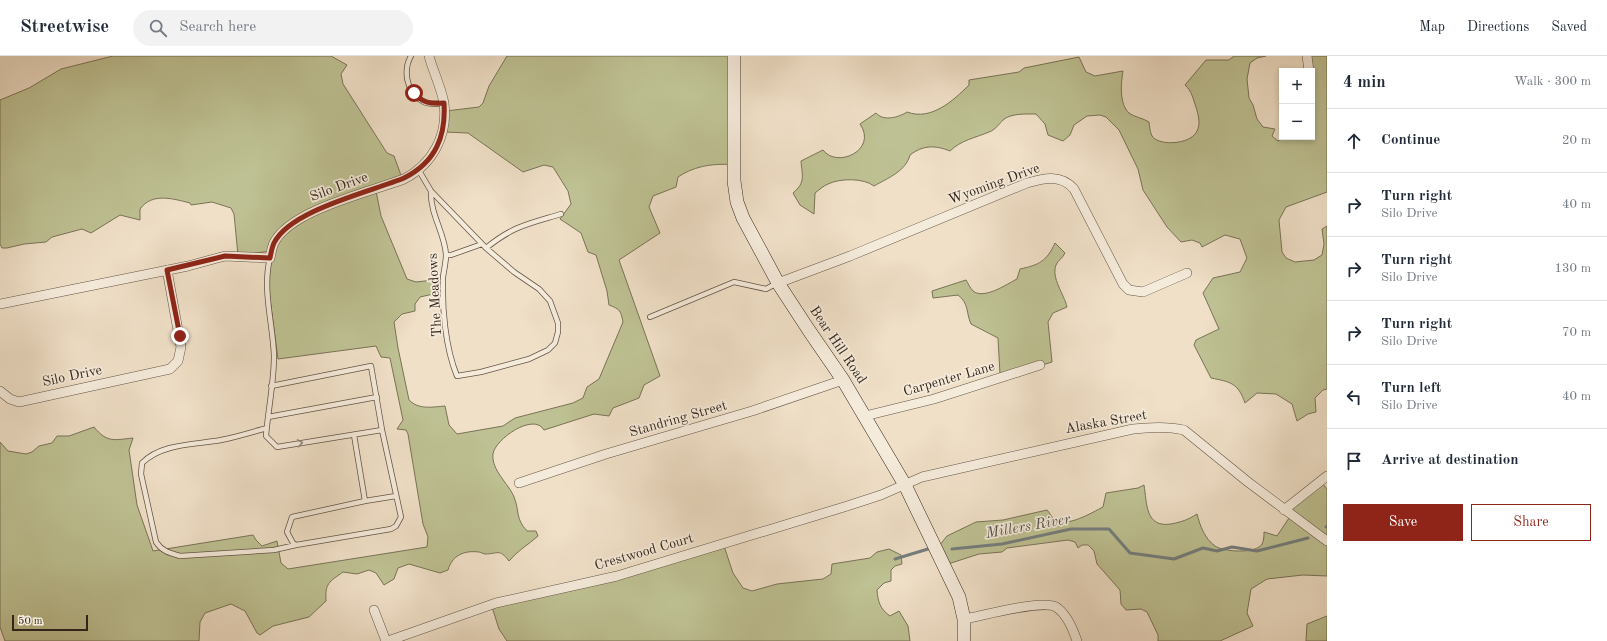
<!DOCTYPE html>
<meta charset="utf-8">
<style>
:root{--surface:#fff;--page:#f2f2f3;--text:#1f2937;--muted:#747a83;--line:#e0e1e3;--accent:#8f2418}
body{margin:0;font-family:"Old Standard TT",serif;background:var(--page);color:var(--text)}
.controls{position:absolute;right:12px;top:12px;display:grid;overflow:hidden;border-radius:0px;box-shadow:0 2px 6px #0003}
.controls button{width:36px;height:36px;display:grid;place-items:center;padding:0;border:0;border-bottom:1px solid var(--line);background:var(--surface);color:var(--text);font:20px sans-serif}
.scale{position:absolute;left:12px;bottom:10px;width:76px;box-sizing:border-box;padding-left:4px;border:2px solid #34251b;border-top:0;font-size:11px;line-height:14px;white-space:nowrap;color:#34251b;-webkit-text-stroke:3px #f5ebdb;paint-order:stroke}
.stop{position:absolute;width:12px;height:12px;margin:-9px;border:3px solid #8f2418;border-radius:50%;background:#fff}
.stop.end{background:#8f2418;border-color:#fff;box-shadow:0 1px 4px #0008}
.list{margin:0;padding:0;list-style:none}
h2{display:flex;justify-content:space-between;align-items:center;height:52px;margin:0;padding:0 16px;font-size:17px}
h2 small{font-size:13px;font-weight:400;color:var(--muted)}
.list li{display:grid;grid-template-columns:26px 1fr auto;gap:12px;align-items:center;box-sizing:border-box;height:64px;padding:0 16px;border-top:1px solid var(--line)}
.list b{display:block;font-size:15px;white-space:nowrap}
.list p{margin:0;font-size:13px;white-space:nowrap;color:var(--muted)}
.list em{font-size:13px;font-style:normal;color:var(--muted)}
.actions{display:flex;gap:8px;padding:12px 16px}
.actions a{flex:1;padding:9px 0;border:1px solid var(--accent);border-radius:0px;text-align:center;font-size:14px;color:var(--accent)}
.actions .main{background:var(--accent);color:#fff}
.icon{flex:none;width:22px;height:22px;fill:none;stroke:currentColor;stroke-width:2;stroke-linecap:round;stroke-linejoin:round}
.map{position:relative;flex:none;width:1327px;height:585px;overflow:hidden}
header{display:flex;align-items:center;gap:24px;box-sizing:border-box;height:56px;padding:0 20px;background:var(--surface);border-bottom:1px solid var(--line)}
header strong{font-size:19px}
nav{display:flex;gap:22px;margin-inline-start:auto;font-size:14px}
.search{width:280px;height:36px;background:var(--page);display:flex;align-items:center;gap:10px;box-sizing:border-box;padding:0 14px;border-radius:22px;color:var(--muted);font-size:15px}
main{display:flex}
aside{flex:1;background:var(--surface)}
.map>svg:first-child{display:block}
.green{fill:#bec193;stroke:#797357}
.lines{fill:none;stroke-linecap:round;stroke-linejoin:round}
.stream{stroke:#747e7e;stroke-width:3}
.lane-casing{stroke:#635446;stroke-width:6}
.street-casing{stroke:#635446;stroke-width:10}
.secondary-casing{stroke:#34251b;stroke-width:14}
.lane{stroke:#f5ebdb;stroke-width:4.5}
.street{stroke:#f5ebdb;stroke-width:9}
.secondary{stroke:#f5ebdb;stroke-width:13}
.oneway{stroke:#94887b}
.route{stroke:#8f2418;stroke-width:5}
.labels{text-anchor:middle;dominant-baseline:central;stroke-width:3.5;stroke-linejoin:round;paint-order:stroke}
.street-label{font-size:14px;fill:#34251b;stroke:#f5ebdb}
.water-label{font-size:15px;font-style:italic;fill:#54524d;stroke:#f5ebdb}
</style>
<header>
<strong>Streetwise</strong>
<div class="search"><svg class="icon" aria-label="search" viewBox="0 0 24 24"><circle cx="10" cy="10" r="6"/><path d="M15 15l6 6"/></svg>Search here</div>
<nav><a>Map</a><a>Directions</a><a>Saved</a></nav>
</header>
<main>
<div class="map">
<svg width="1327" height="585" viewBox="0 0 1327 585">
<rect width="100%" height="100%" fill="#f0e0c8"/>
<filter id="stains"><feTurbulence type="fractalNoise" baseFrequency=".005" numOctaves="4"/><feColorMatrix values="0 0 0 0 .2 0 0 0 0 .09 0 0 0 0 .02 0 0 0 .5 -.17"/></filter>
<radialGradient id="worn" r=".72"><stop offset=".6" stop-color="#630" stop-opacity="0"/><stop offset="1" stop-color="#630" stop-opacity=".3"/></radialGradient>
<!-- green -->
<path class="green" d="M113,0H331L347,9L341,18L343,28L387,97L394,100L402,122L376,135L381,160L407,223L416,226L442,223V236L420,241L415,248V255L402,258L394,266L398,292L409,344C419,354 432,351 445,350L449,369L457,378L503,370L515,362L573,347L583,342L587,331L599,323L623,266C621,255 620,253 609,249L607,235L596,199L588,196L581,177L560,163L571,148L568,135L553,111L544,109L523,116L468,77L445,76L446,55L479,51L483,47L489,30L507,0H736V109C716,107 696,109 678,121L676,131L653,140L649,151L660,177L619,204L660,320L644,329L639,342L613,352L609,360L594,358L544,374C534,356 495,383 493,398C491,414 509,428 514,441C520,456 515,462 527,475H536L538,480C528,489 517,495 509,505C499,492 498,498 485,498C484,498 480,496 479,496C463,494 452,500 448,514L440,517L409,508L398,512L394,523L384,529L376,517L369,514L357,518L343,516C329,526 325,527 326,545L309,561L273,570L260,579L257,577L245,555L231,548L205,557L200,566L199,585H5L0,571V386L8,395L26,398L32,396L39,390L52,387L57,380H69L94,371C107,387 114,384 133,382L129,394L137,449L153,495L253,479L256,484L262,490L277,485L281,507L288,513L427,491L428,481L423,468L408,378L406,374L397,373L403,364L390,302L381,301L376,290L278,303L268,228L272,195L238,199L234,158L231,152L212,146L191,149L190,147C174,143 152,136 140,153V164L120,159L91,177L82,173L52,181L46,186L24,188L7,192H2L0,188V44L29,32L61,13Z
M1234,0H1266L1257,2L1250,7L1247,23L1249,42L1253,49L1257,63L1263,71L1275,73L1272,80L1278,85L1285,81H1312V35L1314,32L1311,0H1327V136L1286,151L1279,164L1282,196L1286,202L1295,206L1314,204L1322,199L1324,188L1322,173L1327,170V333L1323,334L1315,342L1316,356L1308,358L1297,365L1292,348L1276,338L1257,337L1245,347C1238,327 1231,326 1211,322L1194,289L1196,284L1219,273L1203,237L1213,222L1240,216L1247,202L1240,183L1225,179L1202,191L1200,187L1192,184L1181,186L1167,171L1143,134L1138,113L1119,74L1106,61L1100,59L1087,60L1074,69L1070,79L1063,85L1048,79L1045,68L1036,58C1026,58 1011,57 1003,64C999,68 995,74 989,76C975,82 961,84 950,95C935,89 923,89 910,99C906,115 888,122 874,130C864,122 840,122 828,128C823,130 819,134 815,137L814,158L800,149L793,137C806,126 802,120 801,105L823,94C837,113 878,94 860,68L876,57C884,66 899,61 907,56C931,65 953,45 969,29V24L1019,16L1024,12L1079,1L1086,16L1095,20L1123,15C1121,27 1119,48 1129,57C1134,61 1143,62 1149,66C1150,72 1150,80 1155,83C1166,90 1192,87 1197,75C1201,68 1198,58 1196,51C1193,43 1192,35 1185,29L1206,4H1229Z
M1055,187L1065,197C1063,202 1058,204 1056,209C1051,222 1064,238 1067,251L1053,257L1048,266L1052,306L1008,320L1000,318L998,282L971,268C966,257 969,247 958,239L933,242L932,235L966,224C968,227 970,232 973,235C984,244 1007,228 1017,223L1020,213C1039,209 1047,205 1055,187Z
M1323,428L1327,433V520L1303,519L1267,523L1251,533L1247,557L1253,570L1220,585H1158V579L1147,556L1141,553L1126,554L1121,548L1120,534L1097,508L1094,495L1088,489H1082L1078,492L1075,486L1068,484L1007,492L1002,496L979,498L948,508L939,490L947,480L976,466L1003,464L1047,454C1050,457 1052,462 1055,464C1067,472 1093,456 1103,451L1106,437L1138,432L1144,429C1147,447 1145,472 1171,468C1181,466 1188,464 1197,458C1200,470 1205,483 1215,490C1223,496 1257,498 1262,488C1264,485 1264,479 1264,476L1277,480L1291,459L1288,454Z
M724,490L733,517L743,532L752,535L777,528L823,523L831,518L832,508L870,502L877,496L889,493L901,499L902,508L895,510L891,514V525L884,527L877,534C878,546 880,553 890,560L899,555L908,570L910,585H507L499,573L492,551Z
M1327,560V585H1306L1307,568Z"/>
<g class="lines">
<!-- stream -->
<path class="stream" d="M1326,471L1327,470
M952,493L1002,488L1071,473H1109L1130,497L1174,503L1203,492L1217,495L1232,491L1257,495L1308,482
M895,503L928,493"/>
<defs>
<path id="lane" d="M411,0C403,14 406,36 422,45C427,49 437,48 444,47
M418,113L431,135L486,192L514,216L539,233L550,245L558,267V276L555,287L548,294L529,303L481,316L457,320C445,291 442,251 443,221C444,214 446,206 446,199C445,177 430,159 431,135
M486,192C513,170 528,168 561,158
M446,199H451L482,188
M270,202C262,234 273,268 274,300C274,327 268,354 266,380L277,391L382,374
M650,261L734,226L766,233L777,227
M271,330L371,310L382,374L401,461L396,470L391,473L296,489L293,487L287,476L292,461L365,445L354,379
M268,361L377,341
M267,372C252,376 237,381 221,384C195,389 162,387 142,407L141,418L156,486C162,495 169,497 180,500L274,494L296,489
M365,445L396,440"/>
<path id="street" d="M1307,0L1309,15
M778,227L850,200L1027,127C1044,122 1061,118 1074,133L1123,228L1129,234L1143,236L1187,217
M0,248L188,210L225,200L270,202C271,197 272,191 274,187C290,154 370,136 404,123C433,108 448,79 444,47C441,31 433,15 429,0
M0,335L10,343L19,346L170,313L178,305L181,291L167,214
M865,360L934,343L1040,309
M519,427L606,398L752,355L843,324
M1284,454L1327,420
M374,554L386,585
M964,563C982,560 1042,543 1056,551C1067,558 1073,573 1077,585
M388,585L496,547L617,520L844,451L881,439L922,421L1133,373C1150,371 1167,370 1184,374L1248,426L1327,485"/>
<path id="secondary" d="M734,0V125L737,146L743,162L778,227L808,273L843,324L905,429L959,541L964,563V585"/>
</defs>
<!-- lane casing -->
<use href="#lane" class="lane-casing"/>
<!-- street casing -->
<use href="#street" class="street-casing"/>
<!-- secondary casing -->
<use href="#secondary" class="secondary-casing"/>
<!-- lane -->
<use href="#lane" class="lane"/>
<!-- street -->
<use href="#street" class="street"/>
<!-- secondary -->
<use href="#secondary" class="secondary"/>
</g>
<!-- one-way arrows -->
<defs><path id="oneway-chevron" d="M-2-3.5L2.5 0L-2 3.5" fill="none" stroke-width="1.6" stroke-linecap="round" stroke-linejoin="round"/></defs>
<use class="oneway" href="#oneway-chevron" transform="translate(300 387) rotate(-9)"/>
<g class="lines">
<!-- route -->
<path class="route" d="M180,280L167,214L225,200L270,202C271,197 272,191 274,187C290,154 370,136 404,122C436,106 446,80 444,47C430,48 423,47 414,37"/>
</g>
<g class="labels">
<!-- street labels -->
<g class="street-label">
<text transform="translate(994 128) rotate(-20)">Wyoming Drive</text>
<text transform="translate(339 131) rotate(-20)">Silo Drive</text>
<text transform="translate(435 239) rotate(-93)">The Meadows</text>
<text transform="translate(838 289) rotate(56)">Bear Hill Road</text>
<text transform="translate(72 320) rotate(-12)">Silo Drive</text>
<text transform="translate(949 323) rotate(-16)">Carpenter Lane</text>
<text transform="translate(678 363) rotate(-16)">Standring Street</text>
<text transform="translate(1106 366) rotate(-10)">Alaska Street</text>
<text transform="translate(644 496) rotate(-16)">Crestwood Court</text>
</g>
<!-- water labels -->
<g class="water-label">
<text transform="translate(1028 471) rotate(-10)">Millers River</text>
</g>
</g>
<rect width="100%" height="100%" filter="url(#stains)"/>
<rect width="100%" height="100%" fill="url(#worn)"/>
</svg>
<div class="controls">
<button>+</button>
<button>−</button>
</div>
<div class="scale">50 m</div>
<div class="stop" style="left:414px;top:37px"></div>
<div class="stop end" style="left:180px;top:280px"></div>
</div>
<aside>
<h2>4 min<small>Walk · 300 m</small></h2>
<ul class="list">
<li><svg class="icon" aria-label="ahead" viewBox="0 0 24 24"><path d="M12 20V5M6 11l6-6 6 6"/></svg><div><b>Continue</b></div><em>20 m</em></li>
<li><svg class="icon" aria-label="right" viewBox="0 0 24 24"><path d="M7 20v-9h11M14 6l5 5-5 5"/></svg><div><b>Turn right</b><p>Silo Drive</p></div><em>40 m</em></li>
<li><svg class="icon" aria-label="right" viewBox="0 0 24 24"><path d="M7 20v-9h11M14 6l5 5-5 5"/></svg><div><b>Turn right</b><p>Silo Drive</p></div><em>130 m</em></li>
<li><svg class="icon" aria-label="right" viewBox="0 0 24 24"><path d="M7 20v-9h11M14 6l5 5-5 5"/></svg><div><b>Turn right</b><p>Silo Drive</p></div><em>70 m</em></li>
<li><svg class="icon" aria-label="left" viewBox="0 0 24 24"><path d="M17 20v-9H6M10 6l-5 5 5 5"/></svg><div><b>Turn left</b><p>Silo Drive</p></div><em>40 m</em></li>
<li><svg class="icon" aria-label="arrive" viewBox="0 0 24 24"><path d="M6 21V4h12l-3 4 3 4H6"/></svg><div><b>Arrive at destination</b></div></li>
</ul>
<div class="actions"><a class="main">Save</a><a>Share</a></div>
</aside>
</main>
